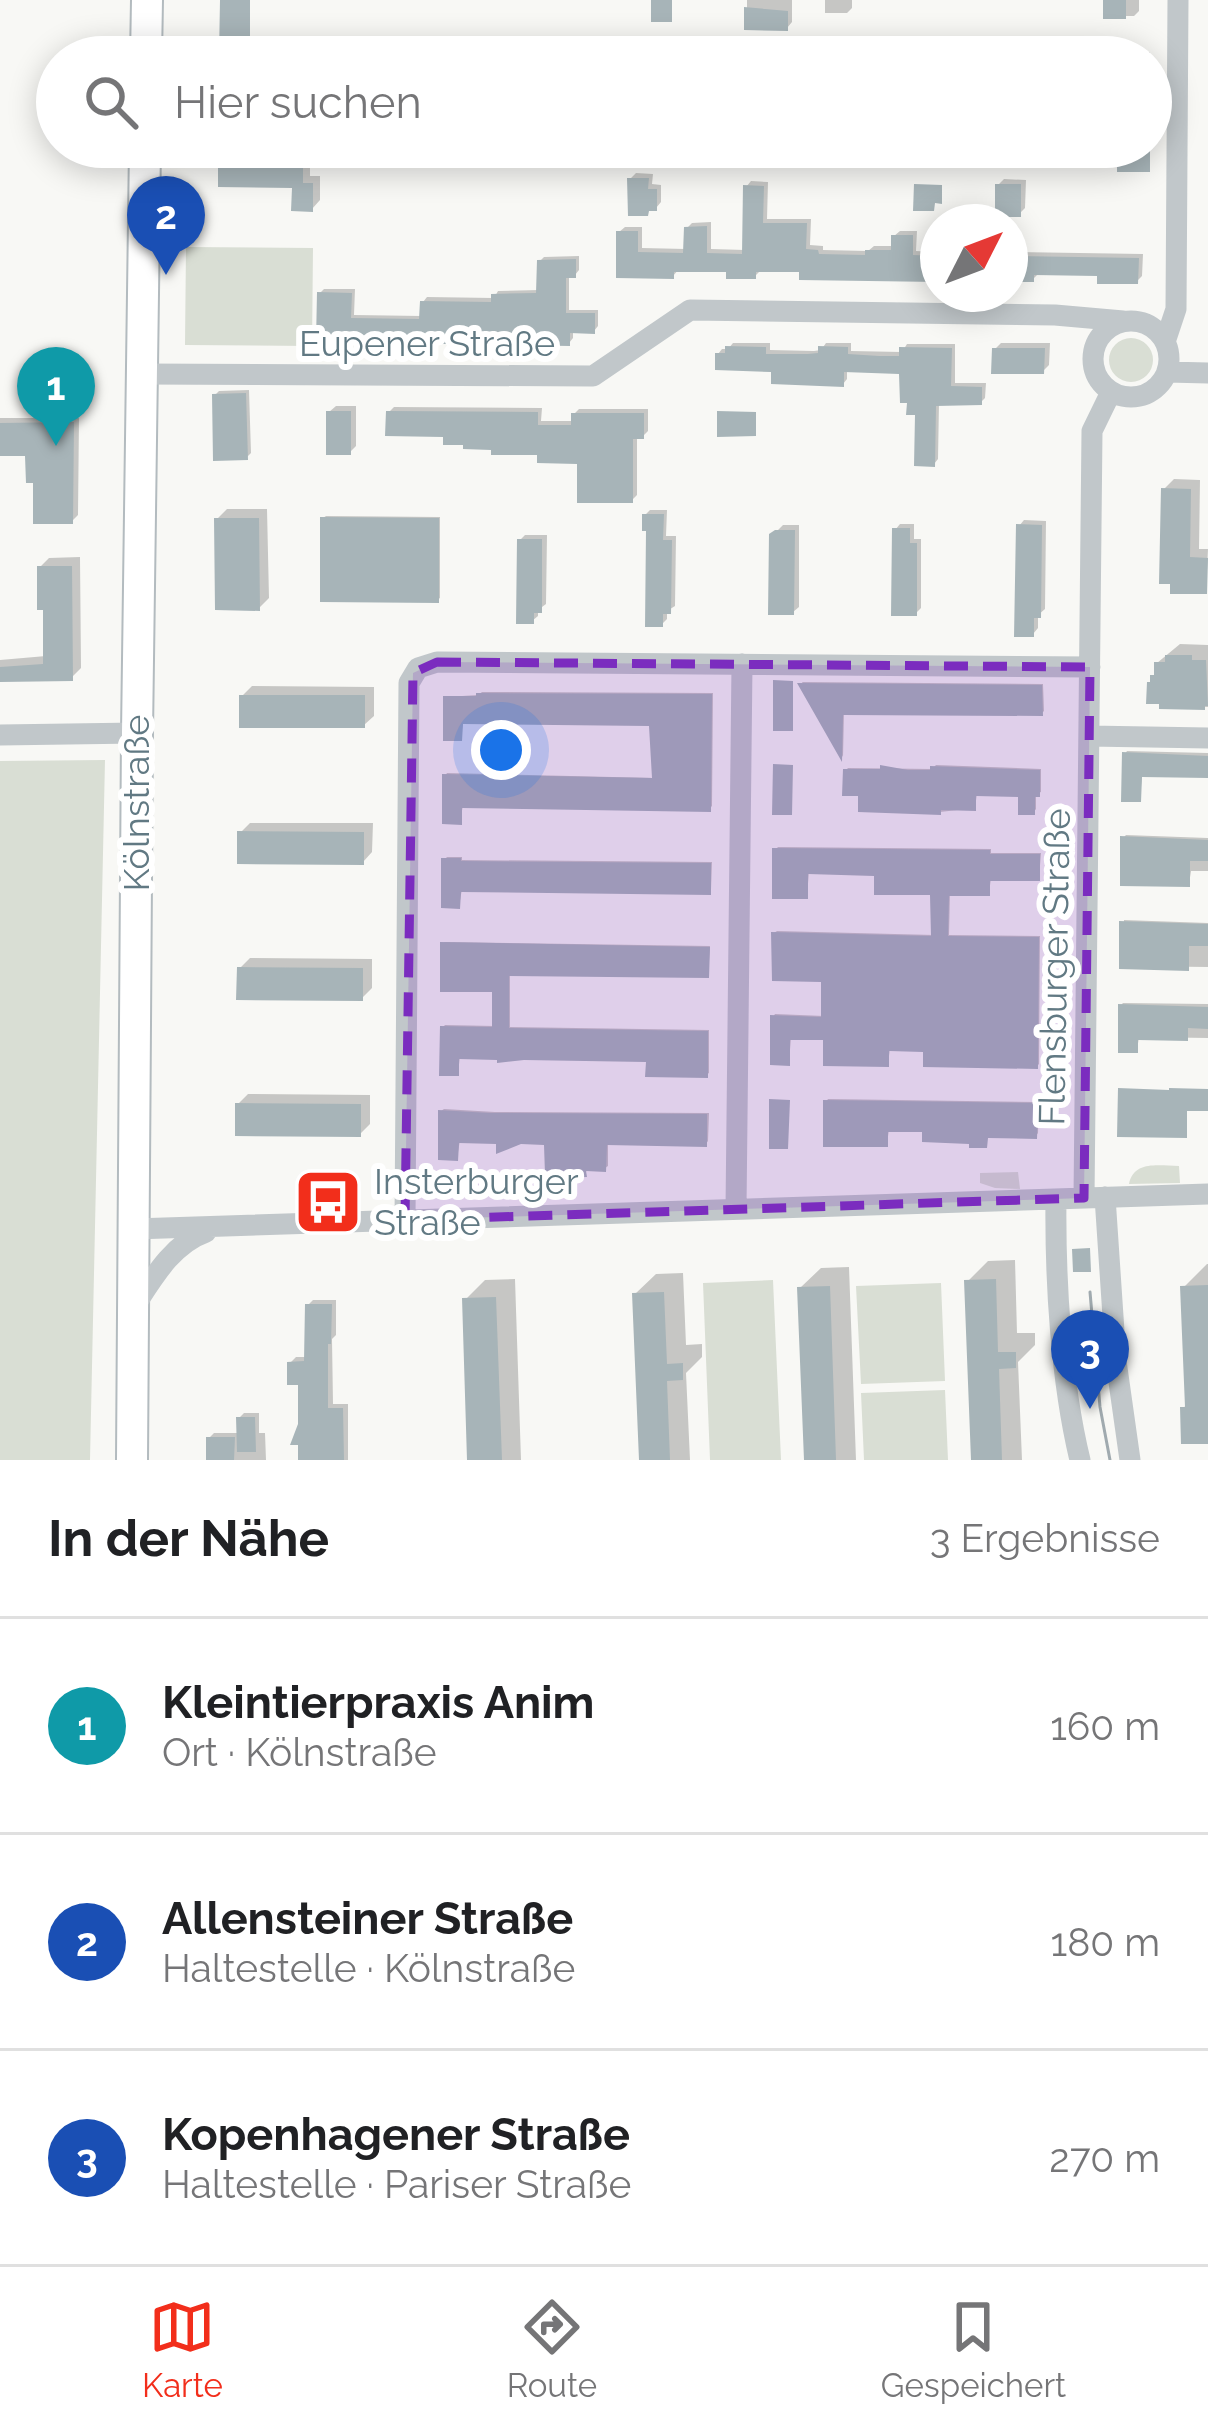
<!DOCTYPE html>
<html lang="de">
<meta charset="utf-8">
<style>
:root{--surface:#fff;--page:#f2f2f2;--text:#202124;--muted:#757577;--line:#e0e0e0;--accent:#f22e1b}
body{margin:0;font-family:Raleway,sans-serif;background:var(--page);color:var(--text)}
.compass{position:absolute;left:920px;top:204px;width:108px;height:108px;border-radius:50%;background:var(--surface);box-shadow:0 6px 30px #0003;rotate:48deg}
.you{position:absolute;left:501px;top:750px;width:42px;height:42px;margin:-30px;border:9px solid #fff;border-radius:50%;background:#1a73e8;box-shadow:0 0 0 18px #1a73e833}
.badge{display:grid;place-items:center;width:78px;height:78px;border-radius:50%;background:var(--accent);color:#fff;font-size:39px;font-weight:700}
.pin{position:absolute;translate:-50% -99px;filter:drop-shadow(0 3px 6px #0008)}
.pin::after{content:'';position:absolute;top:63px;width:42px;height:36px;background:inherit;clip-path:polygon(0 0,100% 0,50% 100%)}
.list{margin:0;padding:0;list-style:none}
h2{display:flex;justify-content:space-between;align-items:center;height:156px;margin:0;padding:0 48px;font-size:51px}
h2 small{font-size:39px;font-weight:400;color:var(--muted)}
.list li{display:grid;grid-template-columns:78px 1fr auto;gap:36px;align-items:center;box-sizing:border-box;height:216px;padding:0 48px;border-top:3px solid var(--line)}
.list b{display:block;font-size:45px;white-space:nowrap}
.list p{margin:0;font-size:39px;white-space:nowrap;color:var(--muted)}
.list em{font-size:39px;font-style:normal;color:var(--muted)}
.icon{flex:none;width:66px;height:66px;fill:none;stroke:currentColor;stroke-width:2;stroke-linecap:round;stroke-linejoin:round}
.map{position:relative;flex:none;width:1208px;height:1460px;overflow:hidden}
.search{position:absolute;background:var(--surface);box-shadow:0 6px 30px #0003;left:36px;right:36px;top:36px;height:132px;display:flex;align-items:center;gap:30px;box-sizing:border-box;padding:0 42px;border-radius:66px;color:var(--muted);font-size:45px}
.sheet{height:804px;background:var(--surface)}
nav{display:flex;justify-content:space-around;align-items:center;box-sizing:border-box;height:168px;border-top:3px solid var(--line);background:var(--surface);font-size:33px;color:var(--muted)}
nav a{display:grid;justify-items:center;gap:6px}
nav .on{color:var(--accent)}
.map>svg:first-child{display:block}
.green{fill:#d9ded4}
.shadow{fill:#0003}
.building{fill:#a7b4b8}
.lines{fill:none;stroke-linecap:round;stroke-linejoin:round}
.secondary-casing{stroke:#b3bbbf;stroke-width:34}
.minor{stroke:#c1c7ca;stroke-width:21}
.secondary{stroke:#fff;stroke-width:30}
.tram{stroke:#a0aaaf;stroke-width:3}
.marked{fill:#7b2cbf;fill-opacity:0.2;stroke:#7b2cbf;stroke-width:9;stroke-dasharray:24 15;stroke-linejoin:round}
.labels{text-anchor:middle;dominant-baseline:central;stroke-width:12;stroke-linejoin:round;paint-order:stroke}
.street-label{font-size:36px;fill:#617983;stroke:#fff}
.poi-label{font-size:36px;fill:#617983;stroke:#fff;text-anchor:start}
</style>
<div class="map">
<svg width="1208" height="1460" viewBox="0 0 1208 1460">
<rect width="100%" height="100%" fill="#f8f8f5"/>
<!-- green -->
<path class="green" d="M186,247L313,248L312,346L185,345Z
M1109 360a22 22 0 1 1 44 0a22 22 0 1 1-44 0Z
M105,760L90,1460H0V761Z
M1179,1166L1180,1183L1129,1184C1134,1160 1159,1166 1179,1166Z
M1018,1172L1020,1189L995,1188L980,1183V1173Z
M773,1280L781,1460H710L703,1283Z
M941,1283L945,1381L861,1384L856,1286Z
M945,1390L948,1460H864L861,1393Z"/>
<!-- shadow -->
<path class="shadow" d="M747,0H792V22L787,28L747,27Z
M825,0H852V8L847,13H825Z
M1106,0H1139V11L1134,16H1106Z
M1124,52H1150V57H1119Z
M221,147H310V176H320V200L312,209L295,185Z
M636,173L653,174L652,184L661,185V202L656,208L630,179Z
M1004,179L1026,180L1025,208L1019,214L998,185Z
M751,181L768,182L767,219H811L810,245L823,246V250L868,251L874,246H894V236L900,231H917L916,251L938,252V279L802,269L760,271L755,276L729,269H679L673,276L619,275V232L625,227H642V248L686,249L687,228L692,223L711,222V249L745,250L746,187Z
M1010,235H1014L1013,252L1143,254L1142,276L1137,281L1100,273L1038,274L1033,279H1010Z
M579,256V270L575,275H569V310H598V326L594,331L573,330V338L569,343L319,339L320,293L324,289H355L354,315L422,316L423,302L427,297L494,298L498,291L539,290L540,261L544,257Z
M733,343H770V350L814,351L821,350L826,343H851V351L902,352L907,344H955V383H986L985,398L981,402L939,403L938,459L934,464L902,371L847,369V379L843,384L718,354L722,349H728Z
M1001,343H1050L1049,365L1043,371L995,349Z
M249,390L251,453L247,457L215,395L219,391Z
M336,406H356V446L350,452L329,412Z
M394,407L542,408L541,421H574V414L579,409H648V431L643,436H637V495L632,500L580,461L494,447L446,434L389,412Z
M0,418H79L78,515L72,521L36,480L27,453H0Z
M1174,479L1200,480L1199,549H1208L1206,591H1173L1164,489Z
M227,509H267L269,598L259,608L217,519Z
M650,510H667L666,536H676L675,606L667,611V619L662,624L645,515Z
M326,516L440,517V598L437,600L323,518Z
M1024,520L1046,521L1045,609L1038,615V628L1033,634L1019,526Z
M900,524H914V539H921V608L916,613L895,530Z
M783,525H799V607L793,612L772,536Z
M525,535H547L546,604L538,610V616L532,621L520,540Z
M80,557L81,668L71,678L0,679V660L46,656V607L40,567L49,558Z
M1180,644L1208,645V707L1162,706L1157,663Z
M802,682L1043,684L1044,711L1042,713L844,712L843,757Z
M252,686L374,687V716L364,725L242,696Z
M482,692L713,693L712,806L710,808L463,805L460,822L445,776L447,773L655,778L652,723L463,721L461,738L446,697L478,695Z
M1127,751L1208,753V775L1142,774L1140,799L1125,754Z
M936,765L1041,769V792L1036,794V809L1034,812L1021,794L977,793L975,808L940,812L861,794L846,770L848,768L932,769Z
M250,823H373L372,852L363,862L240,833Z
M1126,835L1208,838V871H1191L1189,884L1123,838Z
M778,847L991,849V853H1041L1039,878H991L989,893H950L949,935L1040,936L1039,1064L1037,1066L926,1049L890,1048L888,1064L826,1037H791L789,1063L773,1017L775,1014L824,1016V979L774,933L777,931L934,935L933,892L877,873L809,871L807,896L775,850Z
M447,857H462V860L712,862L711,890L709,892L462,889L459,906L444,860Z
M1124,920L1208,923V967L1122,966Z
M445,942L710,946L708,975L510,973V1027L709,1030V1073L706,1075L649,1059L460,1056L458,1073L443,1027L445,1025L495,1026V989L443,944Z
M250,958L372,959V988L362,998L240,968Z
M1123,1003L1208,1004V1038L1139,1037L1137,1050L1121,1005Z
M248,1094L370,1095V1124L360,1134L238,1104Z
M828,1099L1039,1102L1038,1133L1036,1136L988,1135L986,1145L925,1129H889L887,1144L826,1102Z
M444,1109L495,1112L709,1113L708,1141L706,1144L608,1142V1166L605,1168H588L585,1174L547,1142L460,1140L457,1158L441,1111Z
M1015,1260L1017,1333H1035V1345L1018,1362L1022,1460H974L967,1282L988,1261Z
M1207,1264H1208V1441L1183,1408L1188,1404L1183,1288Z
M849,1267L856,1460H807L800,1288L821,1268Z
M683,1273L686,1345L702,1344V1357L686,1373L690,1460H642L635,1294L656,1274Z
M515,1279L521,1460H470L465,1300L485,1280Z
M313,1300H336V1335L332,1339L333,1404H348V1460H301V1382L290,1363L296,1357H307L308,1305Z
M244,1413H259V1433H265L266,1460H209V1438L214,1433H239V1418Z"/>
<!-- building -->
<path class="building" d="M220,0H250V55H219Z
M651,0H672V22H651Z
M1103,0H1126V19H1103Z
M744,7L788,11V31L744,30Z
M218,147H303V183H313V212L291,211L292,188L218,187Z
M1117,147H1150V172H1117Z
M627,178H649L648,189H657V211H649L648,216H628Z
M914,184L942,185V204L935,203L934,211H913Z
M995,184H1021V217H995Z
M743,185L764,186L763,223H807L806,249L818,250L819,254L865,255V250H891V235H913V255L938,256V282L799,280V272H756V279H726V272H674V279L616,278V231H638V252L683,253L684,227L707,226V253L742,254Z
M1010,256L1139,258L1138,284H1097V276L1034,275V282H1010Z
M576,259V278H566V313H595V334L570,333V346L316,342L317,292L352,293L351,318L419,319L420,301L491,302V294L536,293L537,260Z
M725,346L766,347V354H808L818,353V346L848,347V354L879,356H899V347L952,348L951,386L982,387V405L936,406L935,467L914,466L915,415H906L907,403H900L899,374L844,372V387L771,384V372L715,370V353H725Z
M992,348H1045L1044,374H991Z
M246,393L248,460L213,461L212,394Z
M326,411H351V455H326Z
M386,411L538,412V425H571V413H644V439H633V503H577V464L537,463V455H491V450L463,449V445H443V437L385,436Z
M717,411L756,412V436L717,437Z
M74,422L73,524H33V483H26L25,456H0V423Z
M1161,488L1191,489L1190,557L1208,558L1207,594H1170V584H1159Z
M642,514H664L663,540H672L671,614H663V627H645L646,531H642Z
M320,517L439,518V603L320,602Z
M214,518H259L260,611L215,610Z
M1016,524L1042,525L1041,618H1034V637H1014Z
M892,528H910V543H917V616H891Z
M775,530H795L794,615H768L769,534Z
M517,539H542V613H534V624H516Z
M37,566H72L73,681L0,682V667L43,664V610H37Z
M1165,655H1192V660H1206L1208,706H1205V710L1159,709V704H1146L1147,682H1150V675H1154V662H1165Z
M773,680L793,681V731H773Z
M797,683L1042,685L1043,716L843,715L842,762Z
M476,693L712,694L711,812L462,808V825L442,824V774L652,778L649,726L463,724L462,741H443V696H476Z
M239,695H365V728H239Z
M1122,752L1208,756V778L1142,777L1141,802H1121Z
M773,764L793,765L792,815H772Z
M880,765L908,770H930V766L1040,770V797H1035V815H1018V797L976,796V811L941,810V815L858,812V796H842L843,769H880Z
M237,831L364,832V865L237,864Z
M1120,836L1208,840V861H1190V887L1120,886Z
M772,848L990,850V854H1040V881H990V896H949L948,936L1039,937L1038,1069L923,1067V1052L889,1051V1067L823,1066V1040H790V1066L770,1065V1015L821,1017V982L772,981L771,932L931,936L930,895H874V876L808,874V899H772Z
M441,858H461V861L711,863V895L461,892L460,909L441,908Z
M1119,921L1208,924V946H1189V971L1119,969Z
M440,942L710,947L709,978L509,976V1028L708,1031V1078L645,1077L646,1062L524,1060L497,1063V1060L459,1059V1076H439L440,1026L492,1027V992H440Z
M237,967L363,968V1001L236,1000Z
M1118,1004L1208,1007V1029L1188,1028V1041L1138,1040V1053H1118Z
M1118,1088L1169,1090V1088L1208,1089V1111H1187V1138L1117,1137Z
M769,1099L790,1100L788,1149H769Z
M823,1100L1038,1103L1037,1139L988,1138L987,1148H969V1144L922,1142V1132H888V1147H823Z
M235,1103L361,1104V1137L235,1136Z
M438,1110L490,1113L707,1114V1147L607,1145L606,1172L586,1171L587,1177L556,1178L557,1174H545L544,1145L521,1144L496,1154V1144L459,1143L458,1161L438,1160Z
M1090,1248L1091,1272H1073L1072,1249Z
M996,1279L998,1352H1016V1368L999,1369L1002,1460H971L964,1280Z
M1208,1285V1444H1181L1180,1407H1185L1180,1286Z
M830,1286L836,1460H804L797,1287Z
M664,1292L667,1364L683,1363V1380L667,1381L670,1460H639L632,1293Z
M496,1297L502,1460H467L462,1298Z
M305,1304H332L331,1344H328V1408H343L344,1460H298V1445H290L298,1424V1385H287V1362L304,1361Z
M236,1417H255L256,1452H237Z
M206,1437H235L234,1460H206Z"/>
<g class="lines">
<defs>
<path id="secondary" d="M146,57L147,0
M132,1460L137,733L145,147"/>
</defs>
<!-- secondary casing -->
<use href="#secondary" class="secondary-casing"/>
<!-- minor -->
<path class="minor" d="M1093 359a38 38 0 1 1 76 0a38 38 0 1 1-76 0Z
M1165,342L1176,309L1178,0
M1167,372L1208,373
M142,374L593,376L690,310L1055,315L1123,321
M0,735L137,733
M1089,736L1208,738
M1105,1197L1116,1361L1130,1460
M1084,1198L1092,431L1111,392
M1056,1199C1055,1279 1061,1382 1080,1460
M736,1209L742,664
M405,1220L409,683L418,668L437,662L1090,667
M134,1229L1208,1194
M134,1307C153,1278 172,1244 206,1232"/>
<!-- secondary -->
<use href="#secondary" class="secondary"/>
<!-- tram -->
<path class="tram" d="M1090,1292L1100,1407L1110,1460"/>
</g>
<!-- marked area -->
<path class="marked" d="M437,662L1090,667L1084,1198L405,1220L413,673Z"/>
<!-- icons -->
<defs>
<symbol id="bus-square" viewBox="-11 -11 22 22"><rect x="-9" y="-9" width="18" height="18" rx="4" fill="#f22e1b" stroke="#fff"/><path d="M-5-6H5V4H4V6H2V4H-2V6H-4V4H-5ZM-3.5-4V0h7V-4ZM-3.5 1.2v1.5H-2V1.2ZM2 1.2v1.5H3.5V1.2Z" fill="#fff"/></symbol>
</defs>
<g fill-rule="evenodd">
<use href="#bus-square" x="290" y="1164" width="76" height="76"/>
</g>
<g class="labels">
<!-- street labels -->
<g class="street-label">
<text x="427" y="343">Eupener Straße</text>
<text transform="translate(136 803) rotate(-90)">Kölnstraße</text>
<text transform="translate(1054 967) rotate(-89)">Flensburger Straße</text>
</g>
<!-- poi labels -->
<g class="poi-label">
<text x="374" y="1181">Insterburger<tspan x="374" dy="41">Straße</tspan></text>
</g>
</g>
</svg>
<svg class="compass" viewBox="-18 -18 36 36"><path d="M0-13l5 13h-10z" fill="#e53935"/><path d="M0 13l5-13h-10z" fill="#757577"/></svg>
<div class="you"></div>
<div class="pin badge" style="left:56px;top:446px;background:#0f9aa8">1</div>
<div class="pin badge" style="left:166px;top:275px;background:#1a4fb4">2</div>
<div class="pin badge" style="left:1090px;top:1409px;background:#1a4fb4">3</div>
<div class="search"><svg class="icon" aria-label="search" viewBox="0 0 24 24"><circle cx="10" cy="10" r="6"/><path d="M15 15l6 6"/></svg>Hier suchen</div>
</div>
<section class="sheet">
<h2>In der Nähe<small>3 Ergebnisse</small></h2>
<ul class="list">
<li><span class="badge" style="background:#0f9aa8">1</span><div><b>Kleintierpraxis Anim</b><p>Ort · Kölnstraße</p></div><em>160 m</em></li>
<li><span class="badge" style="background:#1a4fb4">2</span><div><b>Allensteiner Straße</b><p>Haltestelle · Kölnstraße</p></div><em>180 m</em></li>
<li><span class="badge" style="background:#1a4fb4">3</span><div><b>Kopenhagener Straße</b><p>Haltestelle · Pariser Straße</p></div><em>270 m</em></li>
</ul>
</section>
<nav>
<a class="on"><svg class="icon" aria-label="map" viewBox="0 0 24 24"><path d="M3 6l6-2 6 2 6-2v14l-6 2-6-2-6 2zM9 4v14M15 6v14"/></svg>Karte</a>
<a><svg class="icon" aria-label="directions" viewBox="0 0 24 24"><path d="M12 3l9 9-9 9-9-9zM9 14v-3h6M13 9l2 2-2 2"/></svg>Route</a>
<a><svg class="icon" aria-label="saved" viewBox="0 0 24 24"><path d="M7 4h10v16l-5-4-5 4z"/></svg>Gespeichert</a>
</nav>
